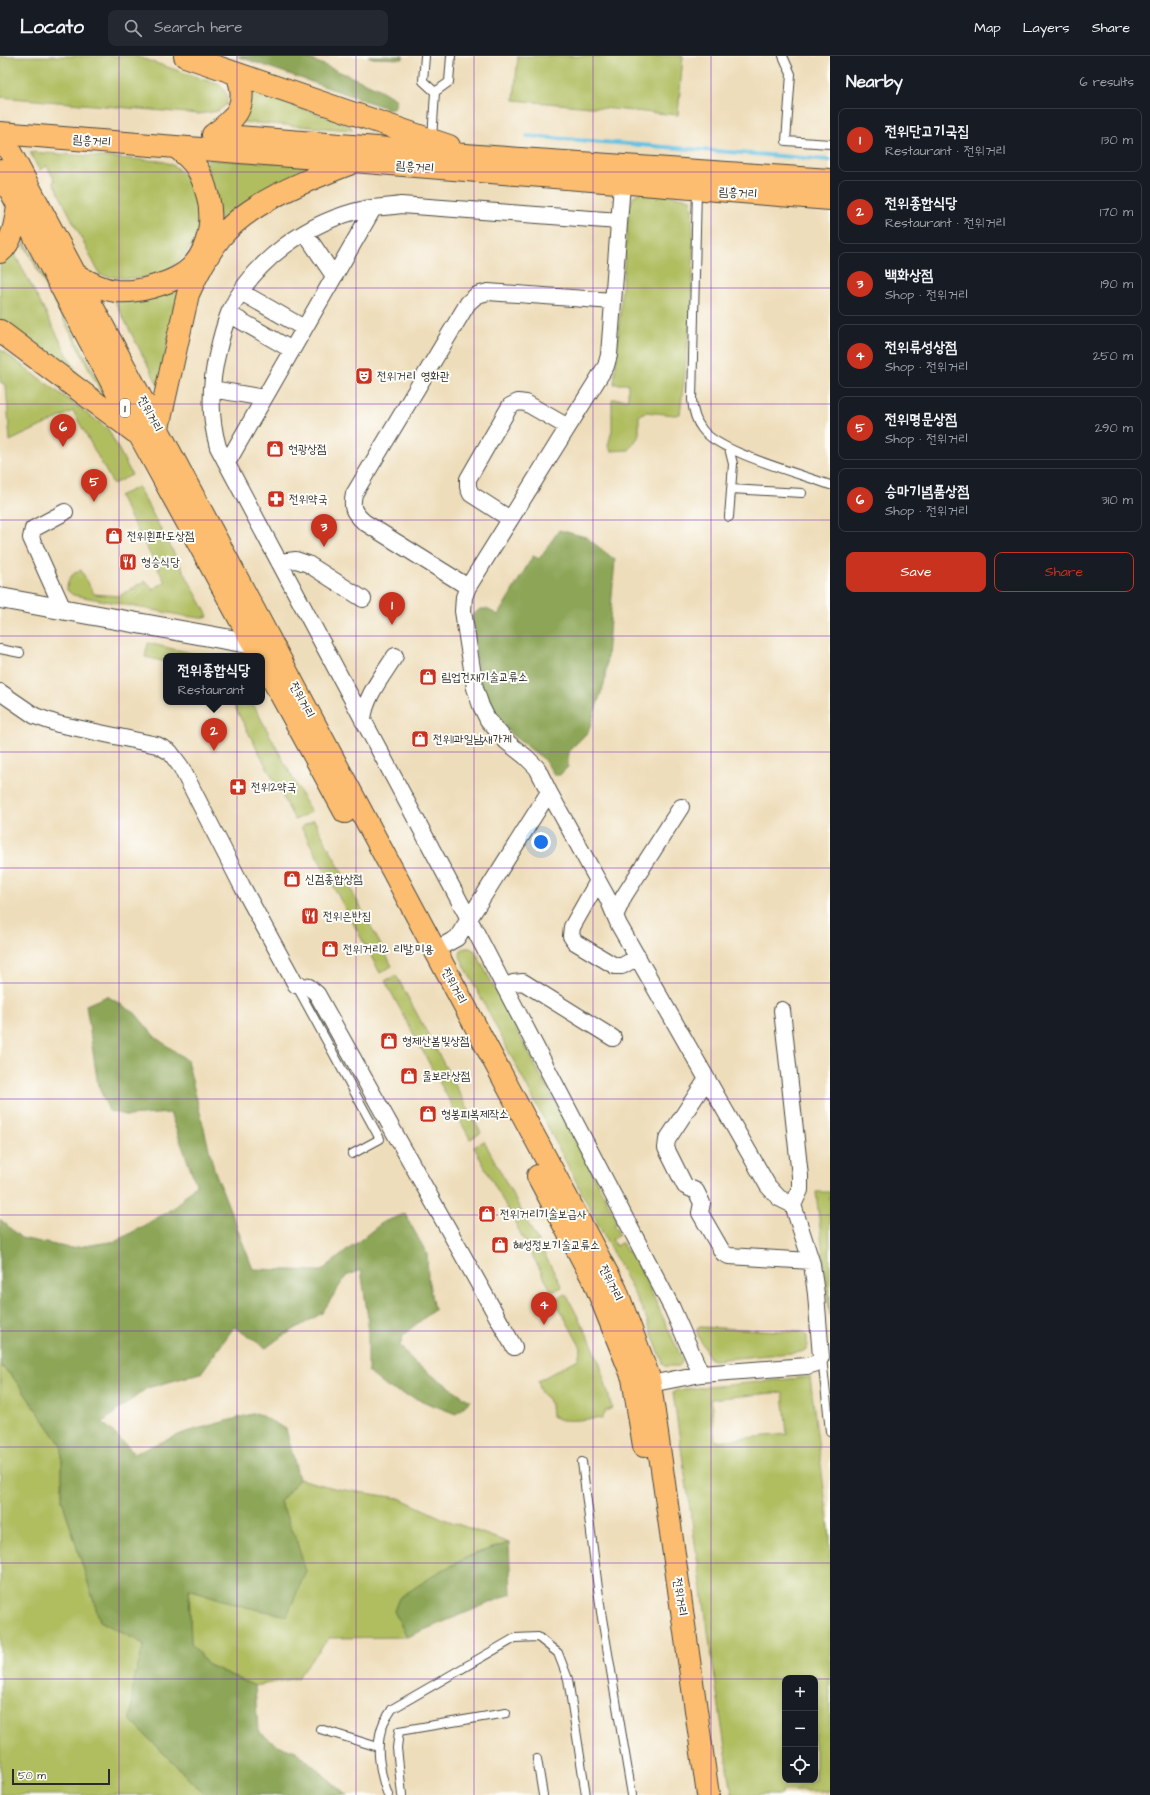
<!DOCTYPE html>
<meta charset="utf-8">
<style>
:root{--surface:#171b24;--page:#242831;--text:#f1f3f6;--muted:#9ea1a6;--line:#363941;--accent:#c8321e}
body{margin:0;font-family:"Architects Daughter","Poor Story",sans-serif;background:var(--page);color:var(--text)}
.controls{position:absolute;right:12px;bottom:12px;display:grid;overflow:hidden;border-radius:8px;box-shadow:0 2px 6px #0003}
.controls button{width:36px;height:36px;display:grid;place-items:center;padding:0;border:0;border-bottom:1px solid var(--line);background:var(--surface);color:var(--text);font:20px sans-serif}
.scale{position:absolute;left:12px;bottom:10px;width:98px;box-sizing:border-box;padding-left:4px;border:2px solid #2b2b2b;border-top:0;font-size:11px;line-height:14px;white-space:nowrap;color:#2b2b2b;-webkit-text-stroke:3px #fdfcf7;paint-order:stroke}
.you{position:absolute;left:541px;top:786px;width:14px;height:14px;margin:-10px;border:3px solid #fff;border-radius:50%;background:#1a73e8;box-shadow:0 0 0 6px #1a73e833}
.badge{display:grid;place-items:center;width:26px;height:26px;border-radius:50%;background:var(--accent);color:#fff;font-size:13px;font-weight:700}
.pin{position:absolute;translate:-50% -33px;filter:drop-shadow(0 1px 2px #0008)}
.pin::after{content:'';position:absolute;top:21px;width:14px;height:12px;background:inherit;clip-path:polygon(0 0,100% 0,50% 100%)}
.popup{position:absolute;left:163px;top:597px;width:102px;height:52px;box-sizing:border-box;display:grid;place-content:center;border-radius:8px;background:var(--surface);filter:drop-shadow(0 1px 3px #0005);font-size:13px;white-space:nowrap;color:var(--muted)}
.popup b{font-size:15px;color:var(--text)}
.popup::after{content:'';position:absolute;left:50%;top:100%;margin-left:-8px;border:8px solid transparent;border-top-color:var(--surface)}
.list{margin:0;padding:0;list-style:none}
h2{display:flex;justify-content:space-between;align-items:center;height:52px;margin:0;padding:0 16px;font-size:17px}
h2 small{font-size:13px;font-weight:400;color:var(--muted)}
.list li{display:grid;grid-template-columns:26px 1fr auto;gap:12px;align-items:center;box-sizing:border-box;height:64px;margin:0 8px 8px;padding:0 8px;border:1px solid var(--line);border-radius:8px}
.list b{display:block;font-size:15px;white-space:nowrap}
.list p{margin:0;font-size:13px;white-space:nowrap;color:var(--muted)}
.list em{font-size:13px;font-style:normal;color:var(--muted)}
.actions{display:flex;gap:8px;padding:12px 16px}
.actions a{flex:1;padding:9px 0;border:1px solid var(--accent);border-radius:8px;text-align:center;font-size:14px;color:var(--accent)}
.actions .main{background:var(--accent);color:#fff}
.icon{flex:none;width:22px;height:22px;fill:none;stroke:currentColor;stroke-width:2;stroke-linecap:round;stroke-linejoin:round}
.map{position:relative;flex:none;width:830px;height:1739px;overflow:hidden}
header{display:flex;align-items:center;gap:24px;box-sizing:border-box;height:56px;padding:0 20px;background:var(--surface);border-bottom:1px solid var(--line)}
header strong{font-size:19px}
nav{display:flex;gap:22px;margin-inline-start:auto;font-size:14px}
.search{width:280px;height:36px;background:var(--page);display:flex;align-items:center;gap:10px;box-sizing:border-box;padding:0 14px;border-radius:8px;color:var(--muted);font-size:15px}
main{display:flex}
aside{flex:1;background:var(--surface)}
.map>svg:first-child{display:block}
.green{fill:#b0be60;stroke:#6e7446;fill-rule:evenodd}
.forest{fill:#8ca556;stroke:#5c6840}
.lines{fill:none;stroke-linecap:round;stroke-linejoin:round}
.stream{stroke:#65c1e3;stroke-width:4}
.service-casing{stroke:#484640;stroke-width:10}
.minor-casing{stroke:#484640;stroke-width:18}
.tertiary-casing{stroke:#484640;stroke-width:22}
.primary-casing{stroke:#484640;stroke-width:24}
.service{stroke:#fff;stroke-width:8}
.minor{stroke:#fff;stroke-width:16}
.tertiary{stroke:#fff;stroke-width:20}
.primary{stroke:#fcbd6f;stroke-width:22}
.grid{fill:none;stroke:#7b2cbf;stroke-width:1;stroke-opacity:0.55}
.labels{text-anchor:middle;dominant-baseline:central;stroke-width:4;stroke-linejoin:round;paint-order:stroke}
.shield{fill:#fdfcf7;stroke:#6a6a68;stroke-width:1}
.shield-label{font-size:11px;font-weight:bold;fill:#2b2b2b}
.street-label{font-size:12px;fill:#2b2b2b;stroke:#fdfcf7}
.poi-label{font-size:12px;fill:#2b2b2b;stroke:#fdfcf7;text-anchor:start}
</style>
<header>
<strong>Locato</strong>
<div class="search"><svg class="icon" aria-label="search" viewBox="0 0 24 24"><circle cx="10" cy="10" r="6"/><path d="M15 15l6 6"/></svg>Search here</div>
<nav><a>Map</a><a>Layers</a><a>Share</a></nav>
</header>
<main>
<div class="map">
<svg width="830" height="1739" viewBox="0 0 830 1739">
<rect width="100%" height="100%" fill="#fdfcf7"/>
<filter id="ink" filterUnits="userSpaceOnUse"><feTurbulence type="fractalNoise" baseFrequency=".025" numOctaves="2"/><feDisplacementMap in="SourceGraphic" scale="8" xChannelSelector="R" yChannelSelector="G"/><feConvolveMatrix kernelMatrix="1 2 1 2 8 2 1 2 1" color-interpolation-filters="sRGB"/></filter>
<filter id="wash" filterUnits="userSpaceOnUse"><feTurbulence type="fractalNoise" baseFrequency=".012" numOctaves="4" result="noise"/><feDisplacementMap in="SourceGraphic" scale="16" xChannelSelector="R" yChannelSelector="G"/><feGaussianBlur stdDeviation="0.9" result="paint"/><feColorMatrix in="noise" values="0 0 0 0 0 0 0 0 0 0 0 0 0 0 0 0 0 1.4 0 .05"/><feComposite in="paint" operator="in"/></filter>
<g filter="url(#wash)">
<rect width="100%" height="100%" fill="#eeddba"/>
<!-- green -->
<path class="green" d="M0,0H135L220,29L227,38V48L218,55L199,58L0,41Z
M518,0H683L678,59L514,44Z
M256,36L349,69L353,74L242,66L252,38Z
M30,96L160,105C190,109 205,151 197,178C191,195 175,212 157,218C138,225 119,222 100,219L53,126L55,125L47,110L39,114Z
M208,104L319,108L221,168L206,108Z
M643,135L691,143C698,212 688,288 680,358L675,359L645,356L639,360V380L629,394L611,395L608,390L612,374V343H628V328H614L629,150L634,140Z
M23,186L26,188L104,335L103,340Z
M11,191L85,332L0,268V203Z
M179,229L159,331L112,240Z
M0,293L108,373L132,419L113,428L73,355L10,385L6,329L0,326Z
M138,431L208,560L201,562L185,560L73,539L67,534C67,523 71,518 81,514L94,538L119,540L145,525L153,533L165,526L119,440Z
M148,587L203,600H166V606L145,601Z
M232,646H252L311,756L295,764Z
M314,764L392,910L380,917L301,771Z
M465,892H470L475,895L618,1166L614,1169L619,1179L612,1183L616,1190L622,1186L627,1196L632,1194L681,1301L682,1306L679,1310H665L663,1307L645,1259L461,903L460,899L461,894Z
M396,919L481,1077L470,1083L385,925Z
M484,1085L562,1231L552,1236L474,1091Z
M816,1136H830V1261Z
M566,1238L592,1288L600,1308L612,1352L606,1355L602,1363C587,1361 565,1369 552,1360L551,1349L547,1342L541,1337L538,1325L578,1303L581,1292L555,1244Z
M700,1271L803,1276L807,1280V1293L801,1296L715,1304L710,1303L697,1277V1273Z
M0,1309L13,1321L62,1390V1444L100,1565L144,1588L133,1629L131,1665L206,1739H0Z
M810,1321L830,1481V1735H781V1739H732L673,1337L676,1334ZM783,1336L787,1378L715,1385L711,1343ZM785,1622H815V1724H785Z
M299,1423L338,1433L399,1442L444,1463L509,1487L473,1498L439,1517L399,1542L394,1555L407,1581L329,1582L297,1622L255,1630L208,1609L191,1587L189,1533L242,1550L287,1559L295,1480L280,1446Z"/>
<!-- forest -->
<path class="forest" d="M237,0H303L377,32L397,44L394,52L389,53Z
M368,0H403V3L373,2Z
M559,474L586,481L615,504L605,625L588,676L568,696V711L560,719H554L545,704L512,679L489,650L479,627L472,565L473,559L480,553H487L498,559L533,500L539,503Z
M107,940L135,957L155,981L187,1004L214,1113L253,1213L321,1215L383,1166L405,1158L427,1198L428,1222L434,1254L404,1278L400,1290L416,1308L470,1345L456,1358L388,1332L368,1316V1262L361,1214L346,1220L322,1257L278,1283L266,1292L234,1271L201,1317L147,1332L103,1366L134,1397L186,1376L256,1357L286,1373L299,1423L280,1446L295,1480L306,1515L287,1560L242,1550L189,1533L191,1587L208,1609L255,1630L258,1675L275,1688L296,1695L347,1739H206L131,1665L133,1629L144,1588L100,1565L62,1444V1390L13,1321L0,1309V1163L21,1182L70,1192L117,1185L174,1152L196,1128L170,1057L128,1060L109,1055L98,1029L86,949Z
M509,1487L511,1538L407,1581L394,1555L399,1542L439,1516L474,1498Z"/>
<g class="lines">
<!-- stream -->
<path class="stream" d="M527,80L830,104"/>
</g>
</g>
<g filter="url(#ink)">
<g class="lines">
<defs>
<path id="service" d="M425,0L423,25L435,36L432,83
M783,0L791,18L786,85L830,88
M435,36L449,26L451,0
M697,133L692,344C693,355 695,364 702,373C718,396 801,418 830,429
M731,433L802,437
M729,461L733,408L729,392
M0,593L20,597
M296,929L380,1083L352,1098
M822,1302L830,1375
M582,1406L601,1556L632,1739
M320,1673L378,1691
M537,1703L543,1739
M388,1739C380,1719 374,1687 384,1666C386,1662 390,1657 392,1653L515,1582L538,1581L558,1597L568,1623L586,1739
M402,1739L397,1692L399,1675L506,1657"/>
<path id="minor" d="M619,165L401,149C389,151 377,151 365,153C309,165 253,204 229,257C224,270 221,282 218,295C210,327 209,360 218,391L469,863L549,736L608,843L619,869L768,1130L779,1142L793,1149
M305,177L334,220
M241,236L304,272
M229,258L292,294
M212,333L264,342
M227,407L373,153
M510,463L471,438L468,431V423L510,350L518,346L526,347L568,371
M279,506L296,504L308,508L363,543
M468,531L364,466C353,456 351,452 354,438L468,247L477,239L488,236L613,245
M63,553L31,482L33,473L65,456
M0,636L35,660L58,668L157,689L170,696L181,711L242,830L296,929L309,931L317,938L514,1291
M363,665C364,642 383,619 395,600
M549,736L537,712L526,701L507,686L488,664L481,650L475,632L463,555L464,541L468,531L606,310L609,299L622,128
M598,825L572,871L571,880L575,886L615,910H622L638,901
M615,860L624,840L681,751
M435,894L457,882L469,863L672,1252L701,1318
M505,932L513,927L523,926L613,982
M707,1023L667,1084L666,1092L685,1130L696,1135L702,1147L700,1157L723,1197L729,1200L811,1205
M650,1328L701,1318L807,1310L817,1307L821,1301L816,1238L812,1208L793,1149L800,1134V1120L782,954"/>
<path id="tertiary" d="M0,542L253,588"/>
<path id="primary" d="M185,0L449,90
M0,77L616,1234L648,1319L650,1328L708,1739
M0,77L830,143
M213,79L478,100L830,124
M213,79C237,62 249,48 237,18
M0,115L139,378L260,600
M0,196C13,186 16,164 18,149
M76,219C89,226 101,233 116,235C126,236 141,234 152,231C161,228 170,226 178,221C206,207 215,170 208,141C201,115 197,108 176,91
M0,275L135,376
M158,372L188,238C197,218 207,199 220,182C249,146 308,124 349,108
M262,604L345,756
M538,1120L594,1225L633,1322L644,1390"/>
</defs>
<!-- service casing -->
<use href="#service" class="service-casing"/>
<!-- minor casing -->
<use href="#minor" class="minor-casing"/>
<!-- tertiary casing -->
<use href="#tertiary" class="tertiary-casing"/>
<!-- primary casing -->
<use href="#primary" class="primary-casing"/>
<!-- service -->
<use href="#service" class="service"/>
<!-- minor -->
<use href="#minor" class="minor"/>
<!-- tertiary -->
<use href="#tertiary" class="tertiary"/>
<!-- primary -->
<use href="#primary" class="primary"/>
</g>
</g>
<!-- grid -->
<path class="grid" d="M119,0V1739M237,0V1739M356,0V1739M474,0V1739M593,0V1739M711,0V1739M0,116H830M0,232H830M0,348H830M0,464H830M0,580H830M0,696H830M0,812H830M0,927H830M0,1043H830M0,1159H830M0,1275H830M0,1391H830M0,1507H830M0,1623H785M815,1623H830"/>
<!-- icons -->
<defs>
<symbol id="theatre-square" viewBox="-11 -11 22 22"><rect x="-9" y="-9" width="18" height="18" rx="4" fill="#c8321e" stroke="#fdfcf7"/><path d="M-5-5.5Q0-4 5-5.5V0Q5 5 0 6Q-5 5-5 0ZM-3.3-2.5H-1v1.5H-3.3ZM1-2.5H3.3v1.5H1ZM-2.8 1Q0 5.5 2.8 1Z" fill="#fff"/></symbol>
<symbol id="shop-square" viewBox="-11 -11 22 22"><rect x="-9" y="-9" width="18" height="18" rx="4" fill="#c8321e" stroke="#fdfcf7"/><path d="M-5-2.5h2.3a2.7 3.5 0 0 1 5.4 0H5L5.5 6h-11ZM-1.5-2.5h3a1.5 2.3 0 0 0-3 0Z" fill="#fff"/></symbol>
<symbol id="pharmacy-square" viewBox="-11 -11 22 22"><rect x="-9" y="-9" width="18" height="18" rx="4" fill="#c8321e" stroke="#fdfcf7"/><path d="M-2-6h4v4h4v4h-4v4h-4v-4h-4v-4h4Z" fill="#fff"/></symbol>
<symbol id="restaurant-square" viewBox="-11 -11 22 22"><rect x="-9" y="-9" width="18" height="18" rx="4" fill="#c8321e" stroke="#fdfcf7"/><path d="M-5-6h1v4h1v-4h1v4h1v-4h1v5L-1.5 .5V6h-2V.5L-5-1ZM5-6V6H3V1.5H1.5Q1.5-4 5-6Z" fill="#fff"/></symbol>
</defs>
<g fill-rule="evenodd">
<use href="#theatre-square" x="354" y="310" width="20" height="20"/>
<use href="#shop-square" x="265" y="383" width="20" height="20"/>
<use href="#pharmacy-square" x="266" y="433" width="20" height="20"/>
<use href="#shop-square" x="104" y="470" width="20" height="20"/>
<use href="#restaurant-square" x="118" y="496" width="20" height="20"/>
<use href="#shop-square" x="418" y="611" width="20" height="20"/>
<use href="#shop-square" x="410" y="673" width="20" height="20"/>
<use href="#pharmacy-square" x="228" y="721" width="20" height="20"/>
<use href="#shop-square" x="282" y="813" width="20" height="20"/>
<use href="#restaurant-square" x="300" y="850" width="20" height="20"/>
<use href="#shop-square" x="320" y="883" width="20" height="20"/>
<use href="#shop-square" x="379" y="975" width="20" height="20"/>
<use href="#shop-square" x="399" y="1010" width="20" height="20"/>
<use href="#shop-square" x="418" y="1048" width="20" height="20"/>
<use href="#shop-square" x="477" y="1148" width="20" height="20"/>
<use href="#shop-square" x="490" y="1179" width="20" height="20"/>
</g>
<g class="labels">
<!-- shield labels -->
<rect class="shield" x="120" y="343" width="10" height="18" rx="3"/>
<g class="shield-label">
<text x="125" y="352">1</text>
</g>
<!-- street labels -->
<g class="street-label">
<text transform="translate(92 85) rotate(5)">림흥거리</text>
<text transform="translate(415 111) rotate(5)">림흥거리</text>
<text transform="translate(738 137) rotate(4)">림흥거리</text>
<text transform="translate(150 358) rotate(62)">전위거리</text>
<text transform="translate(302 644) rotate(62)">전위거리</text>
<text transform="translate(454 930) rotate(62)">전위거리</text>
<text transform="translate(611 1227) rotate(64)">전위거리</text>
<text transform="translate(680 1541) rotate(82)">전위거리</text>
</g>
<!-- poi labels -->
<g class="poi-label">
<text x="377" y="320">전위거리 영화관</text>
<text x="288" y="393">현광상점</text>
<text x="289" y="443">전위약국</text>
<text x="127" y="480">전위흰파도상점</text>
<text x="141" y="506">형승식당</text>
<text x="441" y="621">림업건재기술교류소</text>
<text x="433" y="683">전위1과일남새가게</text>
<text x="251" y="731">전위2약국</text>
<text x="305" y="823">신검종합상점</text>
<text x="323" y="860">전위은반집</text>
<text x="343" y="893">전위거리2 리발,미용</text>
<text x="402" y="985">형제산봄빛상점</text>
<text x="422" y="1020">물보라상점</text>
<text x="441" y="1058">형봉피복제작소</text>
<text x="500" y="1158">전위거리기술보급사</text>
<text x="513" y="1189">혜성정보기술교류소</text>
</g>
</g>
</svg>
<div class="controls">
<button>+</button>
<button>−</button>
<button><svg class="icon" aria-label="locate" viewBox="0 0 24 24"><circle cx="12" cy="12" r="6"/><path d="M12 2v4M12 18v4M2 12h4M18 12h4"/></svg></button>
</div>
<div class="scale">50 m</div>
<div class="you"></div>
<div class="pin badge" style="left:392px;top:569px">1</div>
<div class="pin badge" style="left:214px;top:695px">2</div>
<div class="popup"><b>전위종합식당</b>Restaurant</div>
<div class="pin badge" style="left:324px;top:491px">3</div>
<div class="pin badge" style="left:544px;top:1269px">4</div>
<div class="pin badge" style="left:94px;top:446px">5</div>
<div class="pin badge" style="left:63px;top:391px">6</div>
</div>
<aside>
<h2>Nearby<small>6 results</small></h2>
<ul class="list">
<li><span class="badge">1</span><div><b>전위단고기국집</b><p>Restaurant · 전위거리</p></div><em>130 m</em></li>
<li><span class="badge">2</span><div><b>전위종합식당</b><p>Restaurant · 전위거리</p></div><em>170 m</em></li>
<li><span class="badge">3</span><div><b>백화상점</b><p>Shop · 전위거리</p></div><em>190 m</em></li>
<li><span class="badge">4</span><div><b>전위류성상점</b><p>Shop · 전위거리</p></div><em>250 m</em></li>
<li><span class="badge">5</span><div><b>전위명문상점</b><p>Shop · 전위거리</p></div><em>290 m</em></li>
<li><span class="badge">6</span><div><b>승마기념품상점</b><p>Shop · 전위거리</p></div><em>310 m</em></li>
</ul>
<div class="actions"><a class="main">Save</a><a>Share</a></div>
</aside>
</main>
